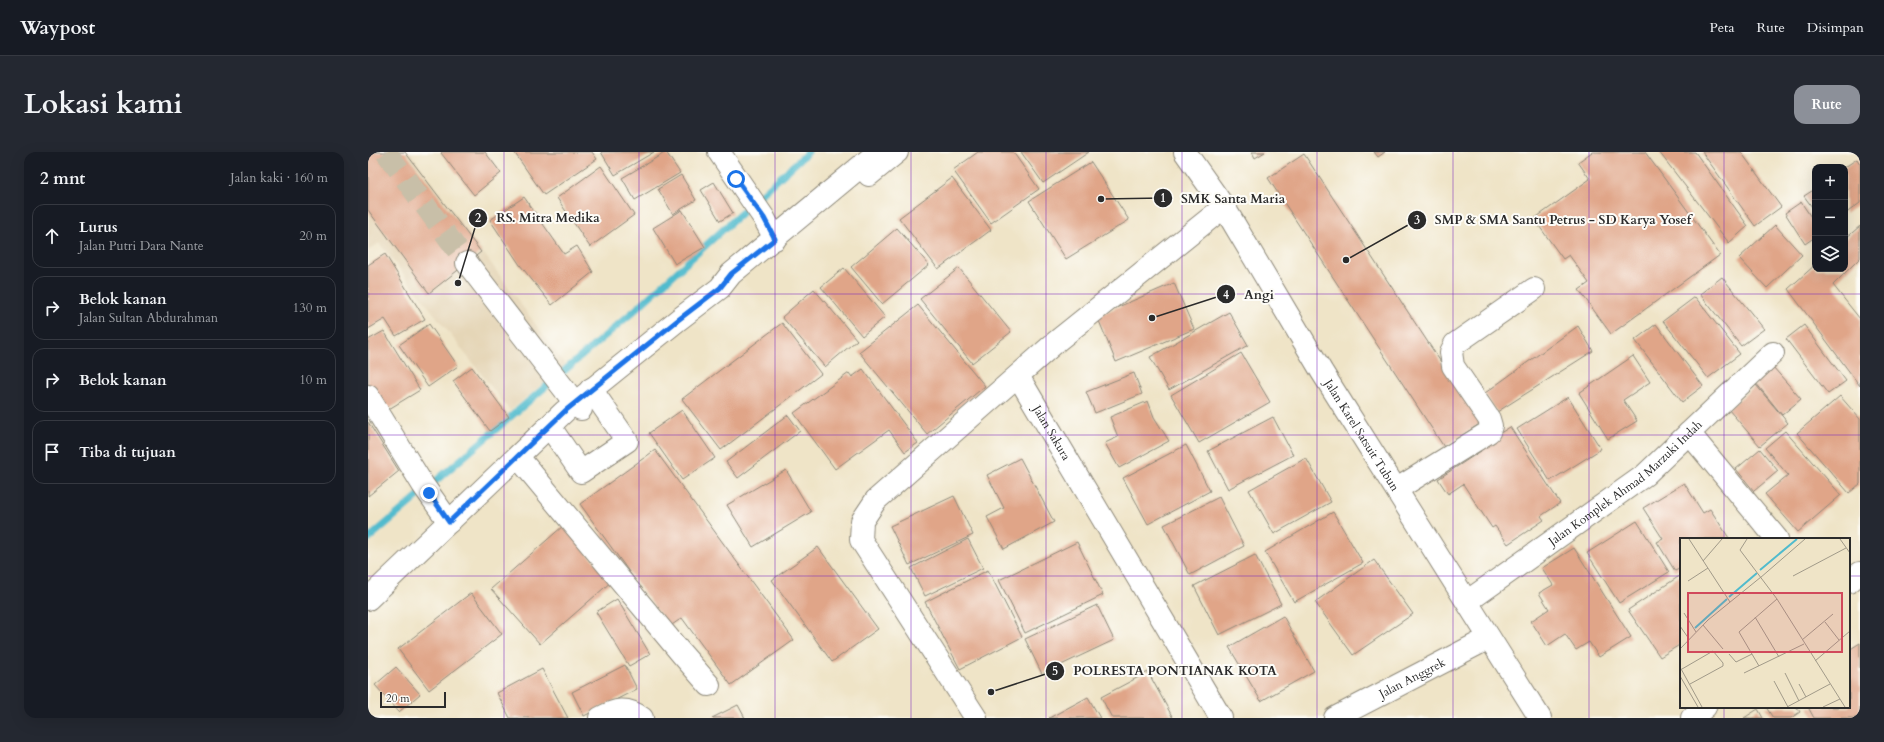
<!DOCTYPE html>
<html lang="id">
<meta charset="utf-8">
<style>
:root{--surface:#171b24;--page:#242831;--text:#f1f3f6;--muted:#9ea1a6;--line:#363941;--accent:#8c9099}
body{margin:0;font-family:Cardo,serif;background:var(--page);color:var(--text)}
.controls{position:absolute;right:12px;top:12px;display:grid;overflow:hidden;border-radius:8px;box-shadow:0 4px 16px #0002}
.controls button{width:36px;height:36px;display:grid;place-items:center;padding:0;border:0;border-bottom:1px solid var(--line);background:var(--surface);color:var(--text);font:20px sans-serif}
.scale{position:absolute;left:12px;bottom:10px;width:66px;box-sizing:border-box;padding-left:4px;border:2px solid #2b2b2b;border-top:0;font-size:11px;line-height:14px;white-space:nowrap;color:#2b2b2b;-webkit-text-stroke:3px #fdfcf7;paint-order:stroke}
.stop{position:absolute;width:12px;height:12px;margin:-9px;border:3px solid #1a73e8;border-radius:50%;background:#fff}
.stop.end{background:#1a73e8;border-color:#fff;box-shadow:0 1px 4px #0008}
.list{margin:0;padding:0;list-style:none}
h2{display:flex;justify-content:space-between;align-items:center;height:52px;margin:0;padding:0 16px;font-size:17px}
h2 small{font-size:13px;font-weight:400;color:var(--muted)}
.list li{display:grid;grid-template-columns:26px 1fr auto;gap:12px;align-items:center;box-sizing:border-box;height:64px;margin:0 8px 8px;padding:0 8px;border:1px solid var(--line);border-radius:12px}
.list b{display:block;font-size:15px;white-space:nowrap}
.list p{margin:0;font-size:13px;white-space:nowrap;color:var(--muted)}
.list em{font-size:13px;font-style:normal;color:var(--muted)}
.icon{flex:none;width:22px;height:22px;fill:none;stroke:currentColor;stroke-width:2;stroke-linecap:round;stroke-linejoin:round}
.map{position:relative;flex:none;width:1492px;height:566px;overflow:hidden;border-radius:12px}
header{display:flex;align-items:center;gap:24px;box-sizing:border-box;height:56px;padding:0 20px;background:var(--surface);border-bottom:1px solid var(--line)}
header strong{font-size:19px}
nav{display:flex;gap:22px;margin-inline-start:auto;font-size:14px}
.intro{display:flex;align-items:center;justify-content:space-between;box-sizing:border-box;height:96px;padding:0 24px}
h1{margin:0;font-size:28px}
.button{padding:10px 18px;border-radius:12px;background:var(--accent);color:#fff;font-size:14px;font-weight:700}
main{display:flex;gap:24px;padding:0 24px}
aside{flex:1;background:var(--surface);border-radius:12px;box-shadow:0 4px 16px #0002}
.map>svg:first-child{display:block}
.built{fill:#e5d6b7}
.lines{fill:none;stroke-linecap:round;stroke-linejoin:round}
.stream{stroke:#51bbcd;stroke-width:7}
.building{fill:#e0a588}
.minor-tunnel{stroke:#c8bfa8;stroke-width:22;stroke-dasharray:22 11;stroke-linecap:butt}
.minor-casing{stroke:#8d8879;stroke-width:24}
.minor{stroke:#fff;stroke-width:22}
.route{stroke:#1a73e8;stroke-width:5}
.grid{fill:none;stroke:#7b2cbf;stroke-width:1;stroke-opacity:0.55}
.labels{text-anchor:middle;dominant-baseline:central;stroke-width:4;stroke-linejoin:round;paint-order:stroke}
.street-label{font-size:12px;fill:#2b2b2b;stroke:#fdfcf7}
.inset-river{fill:none;stroke:#51bbcd;stroke-width:2}
.inset-road{fill:none;stroke:#a19a89;stroke-width:1}
.view{fill:#d1495b;fill-opacity:0.15;stroke:#d1495b;stroke-width:2}
.inset-edge{fill:none;stroke:#2b2b2b;stroke-width:2}
.leader{fill:none;stroke:#2b2b2b;stroke-width:1.5}
.callout-dot{fill:#2b2b2b;stroke:#fdfcf7;stroke-width:1.5}
.mark-label{font-size:12px;text-anchor:middle;font-weight:bold;fill:#fff}
.callout-label{font-size:13px;text-anchor:middle;font-weight:bold;fill:#2b2b2b;stroke:#fdfcf7;stroke-width:4;stroke-linejoin:round;paint-order:stroke}
</style>
<header>
<strong>Waypost</strong>
<nav><a>Peta</a><a>Rute</a><a>Disimpan</a></nav>
</header>
<div class="intro"><h1>Lokasi kami</h1><a class="button">Rute</a></div>
<main>
<aside>
<h2>2 mnt<small>Jalan kaki · 160 m</small></h2>
<ul class="list">
<li><svg class="icon" aria-label="ahead" viewBox="0 0 24 24"><path d="M12 20V5M6 11l6-6 6 6"/></svg><div><b>Lurus</b><p>Jalan Putri Dara Nante</p></div><em>20 m</em></li>
<li><svg class="icon" aria-label="right" viewBox="0 0 24 24"><path d="M7 20v-9h11M14 6l5 5-5 5"/></svg><div><b>Belok kanan</b><p>Jalan Sultan Abdurahman</p></div><em>130 m</em></li>
<li><svg class="icon" aria-label="right" viewBox="0 0 24 24"><path d="M7 20v-9h11M14 6l5 5-5 5"/></svg><div><b>Belok kanan</b></div><em>10 m</em></li>
<li><svg class="icon" aria-label="arrive" viewBox="0 0 24 24"><path d="M6 21V4h12l-3 4 3 4H6"/></svg><div><b>Tiba di tujuan</b></div></li>
</ul>
</aside>
<div class="map">
<svg width="1492" height="566" viewBox="0 0 1492 566">
<rect width="100%" height="100%" fill="#fdfcf7"/>
<filter id="ink" filterUnits="userSpaceOnUse"><feTurbulence type="fractalNoise" baseFrequency=".025" numOctaves="2"/><feDisplacementMap in="SourceGraphic" scale="8" xChannelSelector="R" yChannelSelector="G"/><feConvolveMatrix kernelMatrix="1 2 1 2 8 2 1 2 1" color-interpolation-filters="sRGB"/></filter>
<filter id="wash" filterUnits="userSpaceOnUse"><feTurbulence type="fractalNoise" baseFrequency=".012" numOctaves="4" result="noise"/><feDisplacementMap in="SourceGraphic" scale="16" xChannelSelector="R" yChannelSelector="G"/><feGaussianBlur stdDeviation="0.9" result="paint"/><feColorMatrix in="noise" values="0 0 0 0 0 0 0 0 0 0 0 0 0 0 0 0 0 1.4 0 .05"/><feComposite in="paint" operator="in"/></filter>
<g filter="url(#wash)">
<rect width="100%" height="100%" fill="#efe4c7"/>
<!-- built -->
<path class="built" d="M0,0H42L197,213L142,259L11,91L0,99Z"/>
<g class="lines">
<!-- stream -->
<path class="stream" d="M0,387L266,159L440,0"/>
</g>
<g id="blocks">
<!-- building -->
<path class="building" d="M0,0H37L113,100L61,141L0,58Z
M74,0H117L133,21L106,43L73,1Z
M146,0H224L229,7L176,43Z
M233,0H286L247,23Z
M298,0L312,21L267,48L254,26Z
M610,0H645L671,37L623,71L585,18Z
M653,0H721L675,31Z
M884,0H897L887,6Z
M1006,0H1017L1010,5Z
M1224,0H1277L1352,103L1243,182L1211,138L1221,131L1201,103L1195,107L1166,67L1222,27L1210,10Z
M1291,0H1327L1380,74L1361,91Z
M1334,0H1373L1413,55L1387,74Z
M936,2L1113,271L1076,295L900,26Z
M1489,7L1492,12V51L1477,62V15Z
M723,10L761,68L698,107L661,49Z
M233,14L266,63L222,95L189,46Z
M313,23L328,48L305,62L290,37Z
M584,26L623,78L570,117L531,66Z
M346,30L365,61L352,69L333,38Z
M1447,37V59L1436,44Z
M156,45L196,102L209,94L225,120L184,153L152,113L122,68Z
M1433,50L1447,71V85L1437,92L1417,61Z
M314,58L337,95L307,112L285,76Z
M1407,73L1434,103L1399,136L1371,106Z
M1492,74V106L1465,133L1492,167V234L1420,137L1447,113V117H1477V87Z
M529,76L561,113L514,152L483,115Z
M17,102L57,167L28,184L17,167L0,177V113Z
M476,116L517,165L494,184L453,135Z
M591,116L643,180L604,211L552,147Z
M1354,125L1396,177L1373,194L1332,142Z
M806,131L826,177L748,210L729,164Z
M446,137L489,188L457,215L414,165Z
M1327,145L1372,202L1340,226L1295,169Z
M550,153L617,234L559,282L491,200Z
M861,160L880,193L801,238L782,205Z
M414,171L453,222L353,298L314,247Z
M61,172L90,214L60,235L31,193Z
M1288,172L1335,234L1314,250L1267,188Z
M1436,173L1478,229L1460,242L1418,187Z
M1210,174L1225,199L1129,260L1117,241Z
M16,179L52,238L16,260L0,232V188Z
M873,201L902,250L831,291L803,243Z
M1265,204L1282,230L1255,248L1269,269L1240,287L1211,241Z
M104,215L141,265L122,279L85,229Z
M1405,215L1433,247L1414,263L1387,230Z
M495,217L550,291L537,300L521,278L467,317L426,261L481,221L484,225Z
M766,221L774,242L727,261L718,240Z
M1388,233L1420,271L1392,294L1360,257Z
M1472,244L1492,267V332L1481,341L1429,281Z
M1200,245L1233,297L1182,329L1149,277Z
M780,249L786,265L801,289L751,316L737,291L750,285L742,265Z
M314,258L347,306L314,328L281,281Z
M420,263L432,279L370,326L358,310Z
M905,265L925,303L860,337L840,299Z
M0,270L31,319L0,344Z
M1142,275L1192,351L1173,364L1176,368L1140,392L1127,374L1124,376L1095,332L1080,342L1070,327L1113,299L1110,295Z
M1417,279L1473,343L1430,380L1397,342L1420,323L1397,296Z
M818,293L842,339L780,372L755,326Z
M1392,297L1410,319L1386,339L1368,317Z
M287,298L426,488L363,533L314,466L301,475L212,352Z
M652,306L686,370L636,397L619,365L636,356L619,323Z
M938,306L963,350L906,382L881,338Z
M418,318L443,360L385,395L359,353Z
M1316,331L1335,361L1342,357L1361,386L1359,387H1313V416L1307,419L1289,390L1295,387L1275,356Z
M586,344L605,383L541,413L522,374Z
M851,345L876,394L822,423L796,373Z
M965,360L995,411L926,450L897,400Z
M1269,369L1301,420L1251,451L1219,401Z
M195,374L244,429L172,492L123,437Z
M600,387L615,416L557,444L543,416Z
M709,390L735,443L657,481L631,428Z
M450,395L510,477L464,510L404,428Z
M1206,396L1263,485L1231,505L1221,490L1208,498L1197,482L1179,494L1163,469L1181,457L1171,441L1185,433L1174,416Z
M887,403L913,452L851,483L826,434Z
M1006,408L1045,462L985,503L947,450Z
M620,418L654,485L592,517L557,450Z
M1313,423V492L1292,505L1260,458Z
M103,441L134,482L61,538L30,497Z
M249,447L282,502L261,514L228,460Z
M729,453L746,488L674,522L657,487Z
M915,464L946,519L893,549L861,495Z
M1492,491V566H1446L1440,555H1481V498Z
M257,513L269,537L216,564L204,540Z
M28,515L52,542L31,560L7,533Z
M174,517L200,566H142L129,541Z
M780,520L805,566H744L733,545Z
M720,545L732,566H681Z
M370,553L377,566H344Z
M1398,555H1429L1432,560L1423,566H1405Z
M1390,557L1395,566H1376Z"/>
</g>
</g>
<g filter="url(#ink)">
<use href="#blocks" fill-opacity="0" stroke="#8d8879" stroke-width="1"/>
<g class="lines">
<!-- minor-tunnel -->
<path class="minor-tunnel" d="M18,0L99,111"/>
<defs>
<g id="minor">
<path d="M351,0L396,66L407,87"/>
<path id="s1" d="M817,0L856,55L954,220L1172,566"/>
<path d="M501,23L529,0"/>
<path d="M99,111L207,251L213,257"/>
<path id="s2" d="M650,224L853,566"/>
<path d="M0,244L55,333L81,370"/>
<path d="M182,275L213,320L259,289L223,237"/>
<path d="M1321,281L1409,387"/>
<path d="M150,305L313,501L341,533"/>
<path d="M1029,337L1121,280L1123,274L1121,267L1085,214L1083,200L1087,192L1166,137"/>
<path d="M1481,430L1492,421"/>
<path d="M0,447L197,259L310,168L352,136L363,122L510,0"/>
<path id="s3" d="M1100,449L1277,323L1405,201"/>
<path d="M232,566C247,558 258,554 274,566"/>
<path d="M608,566L493,388L494,369L508,348L689,189L856,55"/>
<path id="s4" d="M967,566L1121,486"/>
<path d="M1324,566L1337,555"/>
</g>
</defs>
<!-- minor casing -->
<use href="#minor" class="minor-casing"/>
<!-- minor -->
<use href="#minor" class="minor"/>
</g>
</g>
<g class="lines" filter="url(#ink)">
<!-- route -->
<path class="route" d="M61,341L81,370L197,259L310,168L352,136L363,122L407,87L396,66L368,27"/>
</g>
<!-- grid -->
<path class="grid" d="M136,0V566M271,0V566M407,0V566M543,0V566M678,0V566M814,0V566M949,0V566M1085,0V566M1221,0V566M1356,0V387M0,142H1492M0,283H1492M0,424H1313M1481,424H1492M1356,555V566"/>
<g class="labels">
<!-- street labels -->
<g class="street-label">
<text stroke="none"><textPath href="#s2" startOffset="66">Jalan Sakura</textPath></text>
<text stroke="none"><textPath href="#s1" startOffset="334">Jalan Karel Satsuit Tubun</textPath></text>
<text stroke="none"><textPath href="#s3" startOffset="197">Jalan Komplek Ahmad Marzuki Indah</textPath></text>
<text stroke="none"><textPath href="#s4" startOffset="87">Jalan Anggrek</textPath></text>
</g>
</g>
<!-- overview -->
<g transform="translate(1312 386)">
<rect width="170" height="170" fill="#efe4c7"/>
<path class="inset-river" d="M80,32L117,1M49,59L77,35M15,90L47,61"/>
<path class="inset-road" d="M9,1L50,64M67,1L60,12L97,61L165,169M160,1L170,15M23,23L42,1M113,38L166,10M80,40L125,1M8,43L28,30M4,75L16,94M75,79L99,119M145,84L159,102M23,87L43,111M0,88L9,101M122,102L153,76M0,111L28,82L81,39M49,116L56,124L72,116M135,123L170,93M79,128L59,94L97,61M0,129L22,169M2,131L33,113L43,125V128L10,146M64,135L124,106M105,135L119,163M0,138L18,169M94,143L108,169M119,146L126,159M107,169L150,146M143,169L160,161"/>
<path class="view" d="M8,55H162V114H8Z"/>
<rect width="170" height="170" class="inset-edge"/>
</g>
<!-- callouts -->
<path class="leader" d="M733 47L795 46M90 131L110 66M978 108L1049 68M784 166L858 142M623 540L687 519"/>
<g class="callout-dot">
<circle cx="733" cy="47" r="4"/>
<circle cx="90" cy="131" r="4"/>
<circle cx="978" cy="108" r="4"/>
<circle cx="784" cy="166" r="4"/>
<circle cx="623" cy="540" r="4"/>
<circle cx="795" cy="46" r="10"/>
<circle cx="110" cy="66" r="10"/>
<circle cx="1049" cy="68" r="10"/>
<circle cx="858" cy="142" r="10"/>
<circle cx="687" cy="519" r="10"/>
</g>
<g class="mark-label">
<text x="795" y="50">1</text>
<text x="110" y="70">2</text>
<text x="1049" y="72">3</text>
<text x="858" y="147">4</text>
<text x="687" y="523">5</text>
</g>
<g class="callout-label">
<text x="865" y="51">SMK Santa Maria</text>
<text x="180" y="70">RS. Mitra Medika</text>
<text x="1195" y="72">SMP &amp; SMA Santu Petrus - SD Karya Yosef</text>
<text x="891" y="147">Angi</text>
<text x="807" y="523">POLRESTA PONTIANAK KOTA</text>
</g>
</svg>
<div class="controls">
<button>+</button>
<button>−</button>
<button><svg class="icon" aria-label="layers" viewBox="0 0 24 24"><path d="M12 4l9 5-9 5-9-5zM3 14l9 5 9-5"/></svg></button>
</div>
<div class="scale">20 m</div>
<div class="stop" style="left:368px;top:27px"></div>
<div class="stop end" style="left:61px;top:341px"></div>
</div>
</main>
